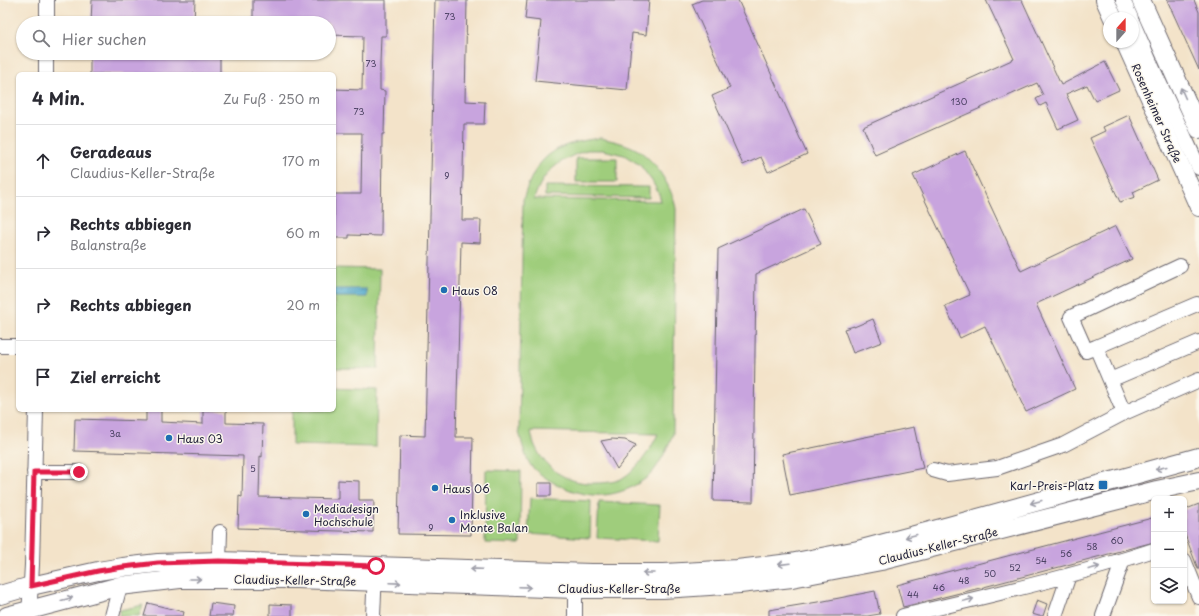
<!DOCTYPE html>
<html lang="de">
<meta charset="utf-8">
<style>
:root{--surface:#fff;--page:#f7f7f7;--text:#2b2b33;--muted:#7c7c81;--line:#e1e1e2}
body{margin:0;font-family:"Playpen Sans",sans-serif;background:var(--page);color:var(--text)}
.controls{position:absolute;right:12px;bottom:12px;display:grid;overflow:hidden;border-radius:6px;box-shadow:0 1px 3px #0004}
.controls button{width:36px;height:36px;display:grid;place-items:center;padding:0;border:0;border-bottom:1px solid var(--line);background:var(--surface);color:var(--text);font:20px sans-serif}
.compass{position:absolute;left:1103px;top:12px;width:36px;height:36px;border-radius:50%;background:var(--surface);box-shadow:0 1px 3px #0004;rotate:21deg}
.stop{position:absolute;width:12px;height:12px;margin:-9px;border:3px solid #e11d48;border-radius:50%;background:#fff}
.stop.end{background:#e11d48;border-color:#fff;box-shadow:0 1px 4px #0008}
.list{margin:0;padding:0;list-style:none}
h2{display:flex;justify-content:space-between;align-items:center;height:52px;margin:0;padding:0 16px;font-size:17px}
h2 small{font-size:13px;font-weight:400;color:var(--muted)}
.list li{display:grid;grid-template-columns:26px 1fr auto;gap:12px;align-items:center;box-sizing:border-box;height:72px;padding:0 16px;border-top:1px solid var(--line)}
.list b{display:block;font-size:15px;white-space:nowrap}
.list p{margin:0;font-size:13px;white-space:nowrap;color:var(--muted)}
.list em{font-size:13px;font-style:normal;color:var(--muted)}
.icon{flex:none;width:22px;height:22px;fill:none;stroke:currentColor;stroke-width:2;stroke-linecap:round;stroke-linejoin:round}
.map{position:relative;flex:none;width:1199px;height:616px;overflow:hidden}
.search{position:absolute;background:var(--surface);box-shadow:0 1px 3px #0004;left:16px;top:16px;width:320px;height:44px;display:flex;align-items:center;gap:10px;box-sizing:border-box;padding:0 14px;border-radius:22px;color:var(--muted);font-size:15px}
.panel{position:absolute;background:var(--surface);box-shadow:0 1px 3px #0004;left:16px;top:72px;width:320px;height:340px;border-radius:6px}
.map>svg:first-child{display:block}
.grass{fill:url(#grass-tufts);stroke:#60785b}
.green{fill:#9fcd7b;stroke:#60785b;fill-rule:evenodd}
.water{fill:url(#water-rules);stroke:#3c6886}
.building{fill:#c8a4de}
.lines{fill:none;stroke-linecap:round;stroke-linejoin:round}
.minor-casing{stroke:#6b666d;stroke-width:16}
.major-casing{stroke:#6b666d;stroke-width:20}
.minor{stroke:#fff;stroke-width:14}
.major{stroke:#fff;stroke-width:18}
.oneway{stroke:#9c9ca7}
.route{stroke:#e11d48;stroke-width:5}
.poi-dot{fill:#1f6fb2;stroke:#fbf7ec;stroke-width:1.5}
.labels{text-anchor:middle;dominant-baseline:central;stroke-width:3;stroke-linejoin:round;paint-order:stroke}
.number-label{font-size:9px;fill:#4c4264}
.street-label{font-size:11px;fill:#22223b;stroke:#fbf7ec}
.poi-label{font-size:11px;fill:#22223b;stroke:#fbf7ec;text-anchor:start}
</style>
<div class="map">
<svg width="1199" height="616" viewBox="0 0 1199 616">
<defs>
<pattern id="grass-tufts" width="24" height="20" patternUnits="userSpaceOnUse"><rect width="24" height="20" fill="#9fcd7b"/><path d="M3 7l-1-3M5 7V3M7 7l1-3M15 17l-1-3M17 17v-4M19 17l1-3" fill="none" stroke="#89b06b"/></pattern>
<pattern id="water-rules" width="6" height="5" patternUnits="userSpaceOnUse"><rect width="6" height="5" fill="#55afd2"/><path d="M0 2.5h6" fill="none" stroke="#468eac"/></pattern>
</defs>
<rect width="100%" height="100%" fill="#fbf7ec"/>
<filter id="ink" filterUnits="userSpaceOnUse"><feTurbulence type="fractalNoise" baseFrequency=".025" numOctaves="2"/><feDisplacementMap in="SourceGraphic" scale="8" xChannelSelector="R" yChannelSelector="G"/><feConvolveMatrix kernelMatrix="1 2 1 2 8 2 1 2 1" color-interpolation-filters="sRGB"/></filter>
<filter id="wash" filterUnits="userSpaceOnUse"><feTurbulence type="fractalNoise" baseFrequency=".012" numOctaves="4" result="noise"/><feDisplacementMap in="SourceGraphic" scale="16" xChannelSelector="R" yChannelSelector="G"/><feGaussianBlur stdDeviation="0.9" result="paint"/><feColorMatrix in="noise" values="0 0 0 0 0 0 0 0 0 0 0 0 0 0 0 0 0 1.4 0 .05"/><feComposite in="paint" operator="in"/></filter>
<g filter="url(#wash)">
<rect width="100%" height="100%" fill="#f3e3c9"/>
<!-- grass -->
<path class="grass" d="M143,605L139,616H119L120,610Z"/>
<!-- green -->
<path class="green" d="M601,138C613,141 625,143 636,149C655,159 673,189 676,209L673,434C668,447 660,464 651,474C645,480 637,484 630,488C603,500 580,496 554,483C547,479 538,473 532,467C525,459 522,442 519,432L523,200C536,155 556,143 601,138ZM587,150H603L624,155L640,165L652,181L659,194L661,201L534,199C543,171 559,160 587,150ZM531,431L657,434H658C649,452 639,468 621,479C615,482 604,483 597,483C571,485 546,471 535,446C533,442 532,436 531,431Z
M576,158H617V182H576Z
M545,186L649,187V198L545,196Z
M334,268L380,269L378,369L334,368Z
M334,388L377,390L376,447L292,445V410H334Z
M486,470L521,471L520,544L485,543Z
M530,498L591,501L590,538L528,534Z
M599,502L660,505L658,541L597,538Z"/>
<!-- water -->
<path class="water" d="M334,289H367V297H334Z"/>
<g id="blocks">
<!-- building -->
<path class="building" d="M92,0H195L194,23H91Z
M253,0H386V36H381L380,63V90L385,91L384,134H382L381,236L349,235V238H334V194H361L362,133H334V89L362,90L363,36L329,35V23H253Z
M435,0H467L465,101L485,102L484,124H464L462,220H481L480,243L461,242L456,437H473L471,535L398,534L400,435L425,436Z
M527,0H649L646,35L632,33L627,90L535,81L541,21L525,19Z
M702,0H738L807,154L768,172L761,157L743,165L712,96L730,88L692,4Z
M986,0H1022L1061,85L1105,62L1119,90L1095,101L1087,85L1066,94L1078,120L1058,129L1046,103L1040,106L1036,99L1043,95L1037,83L875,155L863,127L1014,59Z
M1167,0H1194L1199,12V70Z
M90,53H220V74H90Z
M1129,115L1158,180L1133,192L1135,197L1120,202L1090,138L1105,131L1103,127Z
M965,151L1021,271L1116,226L1132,259L1036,304L1075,389L1026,412L985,326L960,338L945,306L970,295L913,175Z
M804,209L821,244L756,274L753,502L713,501L718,249Z
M873,319L882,342L853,353L844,329L854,326V327Z
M146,410H161V422L203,424V410H226V423L263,424L262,457L260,456L259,497L338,499V480L359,481V500H374L373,532L238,528L239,496L242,497L243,456L74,451L75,419L146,421Z
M914,427L923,468L790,495L782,454Z
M612,439L625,440L636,445L617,469L601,441Z
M538,483H551V496H538Z
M1199,504V569H1198L1184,532V510Z
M1152,518L1154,523V542L980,588L903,607L897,585Z
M875,591L880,614L867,616H769V610L824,601Z
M1037,600L1047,604L1043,616H1039L1032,614Z
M148,603L184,612L183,616H144Z
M211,603L234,606L233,616H209Z
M270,604L292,605V616H270Z"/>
</g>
</g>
<g filter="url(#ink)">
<use href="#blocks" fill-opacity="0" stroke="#6b666d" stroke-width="1"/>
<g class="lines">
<defs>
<path id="minor" d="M1123,0L1131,18
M47,23V0
M1133,23L1154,71L1199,168
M46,74V53
M0,346H18
M1096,347L1086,351L1071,317L1180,266
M1110,380L1096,347L1197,304
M1124,413L1110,380L1199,342
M933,470L947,474L997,468L1063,445L1124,413L1199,380
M34,472H79
M1184,560L1199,597
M219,561L220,532
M29,616L32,565L36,410
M112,616L120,586
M373,616L375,572
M575,616V589
M903,616C987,596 1072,577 1154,550
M1055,616L1069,575
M1103,616L1123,560"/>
<path id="major" d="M1105,0L1113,18
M1141,0L1199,129
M1125,42L1199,207
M0,595L31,586L98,571L123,567L158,563L219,561L591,573H664L737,569L790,563L858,550L949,526L1199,457
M7,616L120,586L180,579H296L575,589H663L740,584L792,578L881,561L1157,490L1199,481"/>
</defs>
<!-- minor casing -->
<use href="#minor" class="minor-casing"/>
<!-- major casing -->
<use href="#major" class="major-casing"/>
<!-- minor -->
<use href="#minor" class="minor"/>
<!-- major -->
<use href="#major" class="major"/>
</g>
<!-- one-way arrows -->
<defs><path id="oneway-shaft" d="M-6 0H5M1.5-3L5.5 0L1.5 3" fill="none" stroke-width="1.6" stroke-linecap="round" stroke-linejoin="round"/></defs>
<g class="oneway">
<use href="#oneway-shaft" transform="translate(1183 93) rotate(-114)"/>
<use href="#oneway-shaft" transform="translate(1161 468) rotate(165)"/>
<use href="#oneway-shaft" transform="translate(1036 502) rotate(165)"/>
<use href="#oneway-shaft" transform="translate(911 536) rotate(165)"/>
<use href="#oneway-shaft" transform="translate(784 564) rotate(173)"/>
<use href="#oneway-shaft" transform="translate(1094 568) rotate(-15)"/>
<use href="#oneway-shaft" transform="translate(476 569) rotate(-178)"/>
<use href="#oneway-shaft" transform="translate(648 573) rotate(180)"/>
<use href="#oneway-shaft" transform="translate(195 579)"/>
<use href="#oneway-shaft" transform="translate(395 583) rotate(2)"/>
<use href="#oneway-shaft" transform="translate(525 587) rotate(2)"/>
<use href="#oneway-shaft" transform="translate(67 599) rotate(-15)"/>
<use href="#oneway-shaft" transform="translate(968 600) rotate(-14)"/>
</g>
</g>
<g class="lines" filter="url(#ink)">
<!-- route -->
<path class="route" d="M79,472H34L31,586L98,571L123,567L158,563L219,561L376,566"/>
</g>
<!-- markers -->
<g class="poi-dot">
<circle cx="444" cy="290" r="4"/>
<circle cx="169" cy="438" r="4"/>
<rect x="1098" y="480" width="10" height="10" rx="2"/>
<circle cx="435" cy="488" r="4"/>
<circle cx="306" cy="514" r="4"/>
<circle cx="452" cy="520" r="4"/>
</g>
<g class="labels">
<!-- number labels -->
<g class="number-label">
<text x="450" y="16">73</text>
<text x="371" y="63">73</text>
<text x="959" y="101">130</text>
<text x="359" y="111">73</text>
<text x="447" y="175">9</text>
<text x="115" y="433">3a</text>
<text x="253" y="468">5</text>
<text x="431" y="527">9</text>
<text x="1117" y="540">60</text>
<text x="1092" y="546">58</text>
<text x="1066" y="553">56</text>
<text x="1041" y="560">54</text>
<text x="1015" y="567">52</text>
<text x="990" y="573">50</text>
<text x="964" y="580">48</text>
<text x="939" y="587">46</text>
<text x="913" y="594">44</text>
</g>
<!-- street labels -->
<g class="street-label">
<text transform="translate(1157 113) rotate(66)">Rosenheimer Straße</text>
<text transform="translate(938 546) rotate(-14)">Claudius-Keller-Straße</text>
<text transform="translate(295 580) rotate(1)">Claudius-Keller-Straße</text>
<text x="619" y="588">Claudius-Keller-Straße</text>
</g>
<!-- poi labels -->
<g class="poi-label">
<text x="452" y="290">Haus 08</text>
<text x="177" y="438">Haus 03</text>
<text x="1094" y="485" text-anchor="end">Karl-Preis-Platz</text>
<text x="443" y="488">Haus 06</text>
<text x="314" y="508">Mediadesign<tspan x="314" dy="13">Hochschule</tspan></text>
<text x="460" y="514">Inklusive<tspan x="460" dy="13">Monte Balan</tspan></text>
</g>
</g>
</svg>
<div class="controls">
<button>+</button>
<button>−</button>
<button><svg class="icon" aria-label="layers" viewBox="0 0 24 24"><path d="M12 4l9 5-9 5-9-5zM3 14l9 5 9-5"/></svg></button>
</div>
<svg class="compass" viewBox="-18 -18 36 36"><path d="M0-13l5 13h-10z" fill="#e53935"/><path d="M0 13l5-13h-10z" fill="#7c7c81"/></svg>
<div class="stop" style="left:376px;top:566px"></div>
<div class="stop end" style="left:79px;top:472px"></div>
<div class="search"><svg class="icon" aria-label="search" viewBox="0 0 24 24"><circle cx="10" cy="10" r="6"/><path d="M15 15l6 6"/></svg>Hier suchen</div>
<section class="panel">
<h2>4 Min.<small>Zu Fuß · 250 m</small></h2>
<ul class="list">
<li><svg class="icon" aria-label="ahead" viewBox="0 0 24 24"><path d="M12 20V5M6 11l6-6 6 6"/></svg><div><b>Geradeaus</b><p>Claudius-Keller-Straße</p></div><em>170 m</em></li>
<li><svg class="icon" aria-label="right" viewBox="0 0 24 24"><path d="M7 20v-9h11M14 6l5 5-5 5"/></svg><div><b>Rechts abbiegen</b><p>Balanstraße</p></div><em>60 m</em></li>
<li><svg class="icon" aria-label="right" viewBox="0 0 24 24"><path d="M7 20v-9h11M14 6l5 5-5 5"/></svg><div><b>Rechts abbiegen</b></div><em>20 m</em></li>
<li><svg class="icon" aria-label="arrive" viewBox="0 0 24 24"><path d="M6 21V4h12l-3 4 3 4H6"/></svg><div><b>Ziel erreicht</b></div></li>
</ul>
</section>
</div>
